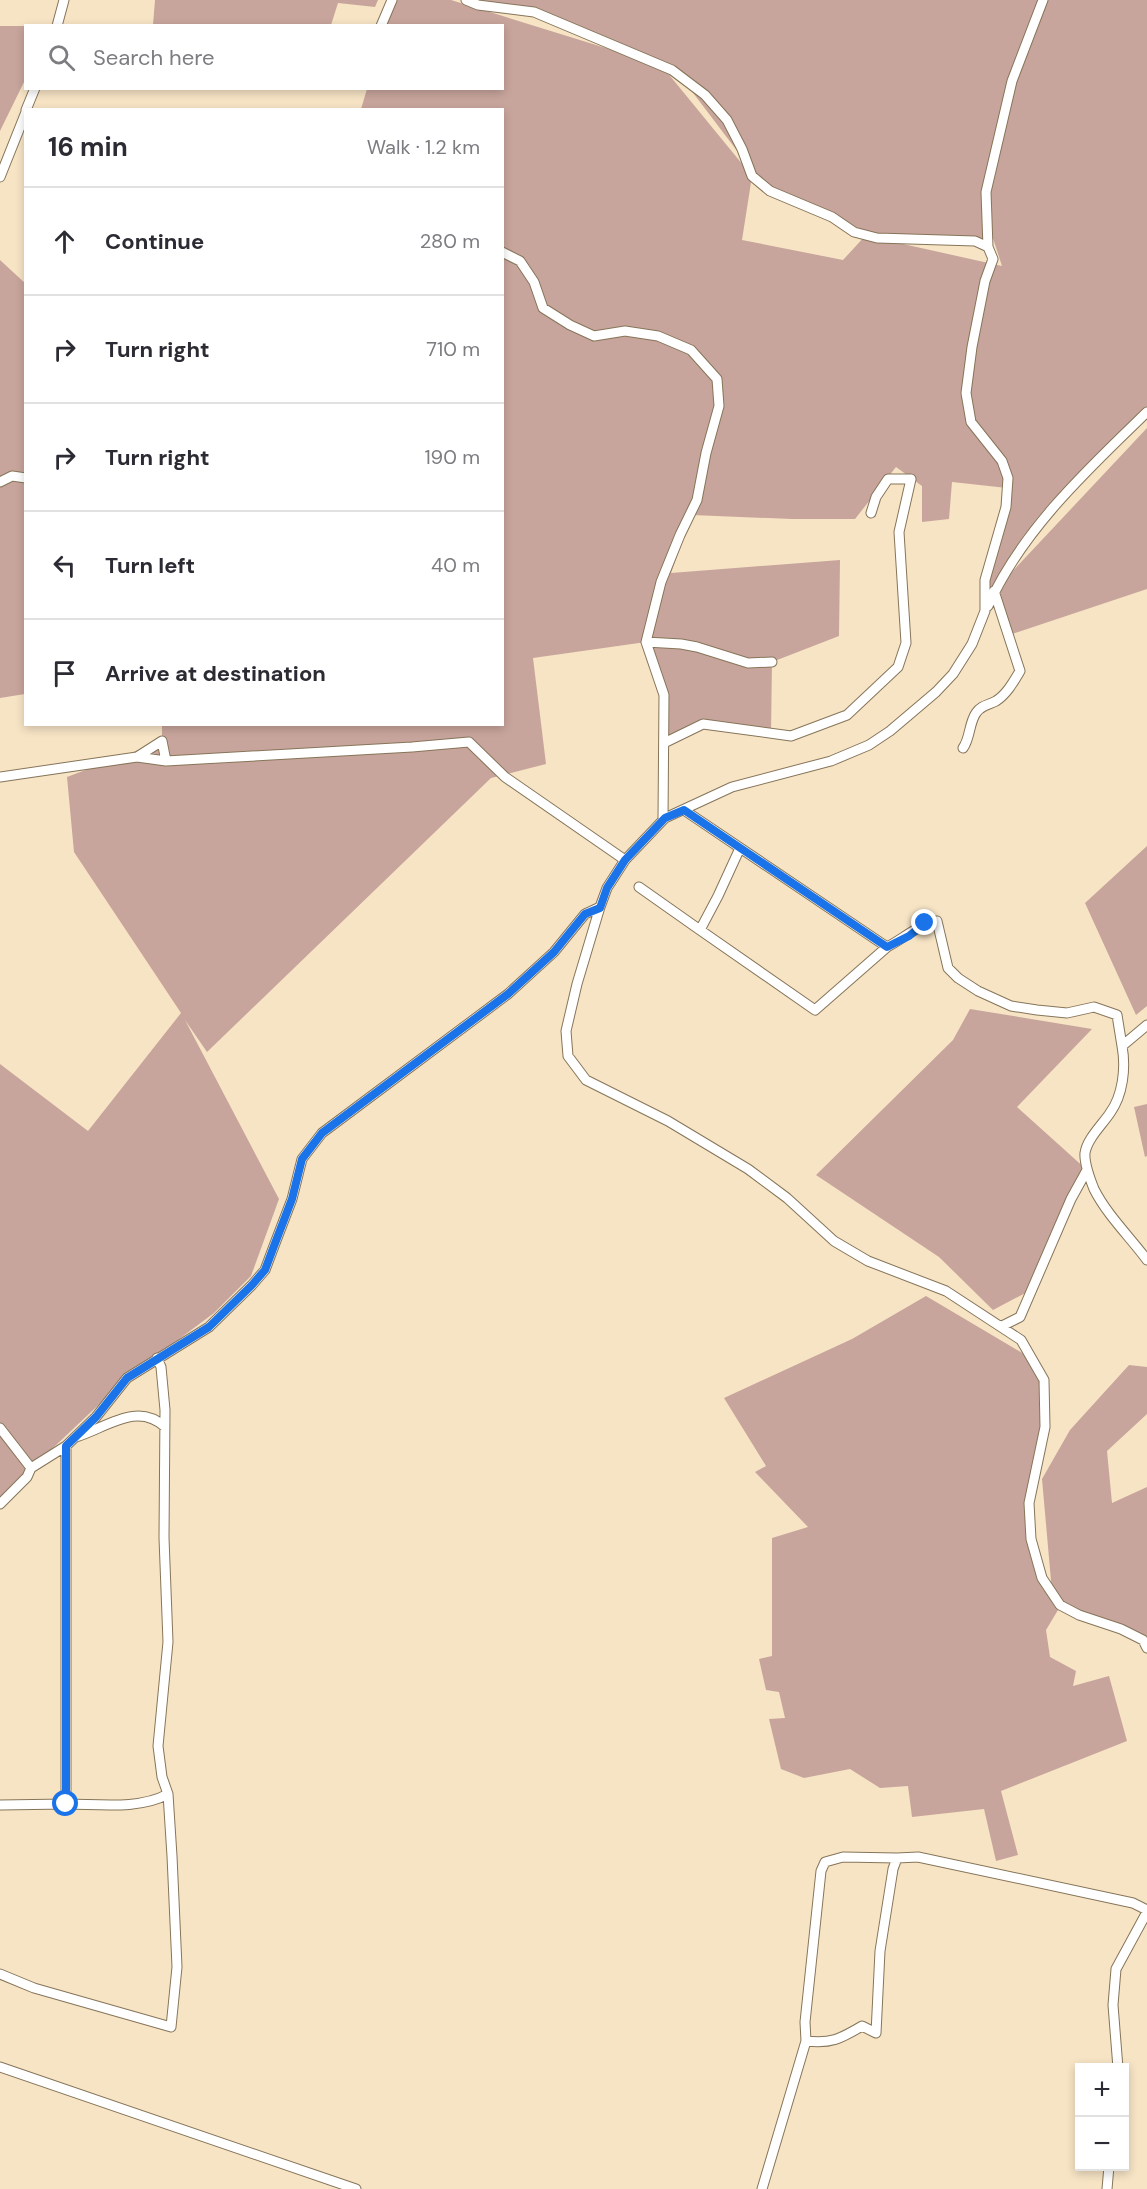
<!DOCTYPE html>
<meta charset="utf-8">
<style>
:root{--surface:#fff;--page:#f7f7f7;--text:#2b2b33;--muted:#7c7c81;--line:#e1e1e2}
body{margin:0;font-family:"DM Sans",sans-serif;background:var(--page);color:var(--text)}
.controls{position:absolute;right:18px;bottom:18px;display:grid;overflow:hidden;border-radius:0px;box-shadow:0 3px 9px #0003}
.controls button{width:54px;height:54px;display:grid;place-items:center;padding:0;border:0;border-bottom:2px solid var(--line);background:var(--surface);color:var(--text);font:30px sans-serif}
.stop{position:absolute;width:18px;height:18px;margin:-14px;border:4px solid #1a73e8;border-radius:50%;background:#fff}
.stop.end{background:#1a73e8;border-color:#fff;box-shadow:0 2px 6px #0008}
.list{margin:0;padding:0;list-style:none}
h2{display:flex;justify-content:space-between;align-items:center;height:78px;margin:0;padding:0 24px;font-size:26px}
h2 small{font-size:20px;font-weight:400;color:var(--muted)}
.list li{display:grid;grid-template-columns:39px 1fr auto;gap:18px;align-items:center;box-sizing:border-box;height:108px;padding:0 24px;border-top:2px solid var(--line)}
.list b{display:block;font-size:22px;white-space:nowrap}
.list em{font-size:20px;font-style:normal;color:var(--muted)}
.icon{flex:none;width:33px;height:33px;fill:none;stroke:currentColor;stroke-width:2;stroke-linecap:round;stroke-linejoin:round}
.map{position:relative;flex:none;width:1147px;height:2189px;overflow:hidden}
.search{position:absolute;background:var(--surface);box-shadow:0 3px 9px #0003;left:24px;top:24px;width:480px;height:66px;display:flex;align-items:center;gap:15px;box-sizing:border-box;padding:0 21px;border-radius:0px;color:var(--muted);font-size:22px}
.panel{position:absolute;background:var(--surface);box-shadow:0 3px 9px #0003;left:24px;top:108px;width:480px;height:618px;border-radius:0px}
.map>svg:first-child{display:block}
.forest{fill:#c8a59c;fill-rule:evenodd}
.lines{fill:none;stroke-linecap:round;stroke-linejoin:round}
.minor-casing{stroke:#867559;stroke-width:11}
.minor{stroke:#fff;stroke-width:9}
.route{stroke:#1a73e8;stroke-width:8}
</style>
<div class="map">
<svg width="1147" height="2189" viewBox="0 0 1147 2189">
<rect width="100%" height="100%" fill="#f7e4c5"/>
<!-- forest -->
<path class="forest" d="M155,0H378L375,7L338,3L331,25H153Z
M394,0H451L638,58L561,22L478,5L464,0H1147V412L1065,496L985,598L1007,488L952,482L949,519L922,522V486L896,467L855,519H792L692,515L671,573L840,560L839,636L772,662L771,733L703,724L664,743V695L646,642L533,658L546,764L491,778L207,1052L185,1020L279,1199L251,1276L214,1313L127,1378L0,1498V1064L88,1131L181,1013L74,852L67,777L162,741V725L502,724V110L361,109L367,89L502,88V26L386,25ZM666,71L681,77L763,185L866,235L843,260L742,240L752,176ZM991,232L1002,266L885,240L988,247Z
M0,26H26L25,80L0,131Z
M0,260L26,284L25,694L0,698Z
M1147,428V589L1009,635L994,591Z
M1147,846V1006L1136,1015L1085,903Z
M970,1009L1092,1029L1017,1107L1087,1170L1031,1290L993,1310L939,1257L816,1175L953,1040Z
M1147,1104V1156L1145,1157L1134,1107Z
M926,1296L1034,1360L1045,1402L1029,1503L1031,1539L1052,1592L1042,1479L1070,1430L1129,1365L1147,1367V1414L1107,1451L1112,1503L1147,1487V1647L1143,1640L1061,1605L1046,1630L1050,1657L1076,1671L1073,1686L1109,1676L1127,1741L1001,1791L1018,1855L996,1861L984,1809L912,1817L908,1786L880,1788L850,1769L804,1778L781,1769L769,1719L785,1718L779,1692L766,1690L759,1659L772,1656V1538L808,1527L755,1472L766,1466L724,1398L852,1339Z"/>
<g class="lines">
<defs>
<path id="minor" d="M466,0L478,5L534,12L672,70L705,95L727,120L742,149L752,176L770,191L832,217L854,232L877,238L975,241L988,247L993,259L985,281L972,347L966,393L971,422L1002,461L1008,478L1006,507L985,580V611L972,644L953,674L936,692L890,731L869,745L831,761L732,787L665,818L625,860L607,888L600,907L577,984L566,1031L568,1056L586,1080L668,1121L748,1169L787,1198L834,1241L868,1261L946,1291L1021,1340L1044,1380L1045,1427L1029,1503L1031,1539L1042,1578L1060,1605L1079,1615L1121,1629L1143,1640L1147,1648
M57,26L64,0
M381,26L392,0
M26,110L35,88
M0,177L26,112
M988,247L986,192L1012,81L1043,0
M502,252L520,261L534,282L543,308L570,325L594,336L625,331L658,336L691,350L717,379L719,406L706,453L697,500L680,535L661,582L646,642L664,695L663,820
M0,482L12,476L26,478
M988,606C1022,530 1088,469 1147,412
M646,642L681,644L697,647L748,663L772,662
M664,743L703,724L791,736L847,715L898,667L906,643L899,532L911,479H888L876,497L871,513
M963,748C970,739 969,723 976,713C981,705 989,705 996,701C1007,694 1014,681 1020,671L994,591
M166,761L412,747L469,742L505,777L625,860
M0,777L137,757L162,741L166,761L137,757
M684,810L887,947L815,1010L700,930L718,896L740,848
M639,887L700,930
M887,947C903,939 919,924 937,921L948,968L958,978L978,991L1011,1006L1037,1010L1067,1013L1094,1007L1117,1015L1122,1046
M1147,1025L1122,1046C1126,1068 1123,1095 1110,1113C1102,1125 1087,1139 1085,1153C1084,1164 1090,1179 1094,1189C1107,1215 1130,1237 1147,1260
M1002,1326L1020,1317L1071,1199L1087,1170
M0,1428L31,1468L27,1477L0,1504
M76,1437C106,1428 137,1401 165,1427
M31,1468L66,1446L96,1417L127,1378L209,1327L252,1285L265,1270L274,1246L292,1199L302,1159L322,1133L508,994L554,952L585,914L600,907
M66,1804C98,1804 139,1810 168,1794
M0,1805L66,1804V1446
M0,1974L34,1988L171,2027L177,1967L172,1856L168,1794L162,1777L158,1746L168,1642L164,1538L165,1410L161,1367L157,1358
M806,2041C831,2044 840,2039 862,2026L876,2033L880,1951L893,1869L897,1858L918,1857L1133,1903L1147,1910
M0,2067L356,2189
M1118,2068L1113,2005L1116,1969L1147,1912
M762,2189L806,2041L805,2022L821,1871L825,1862L843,1857L897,1858
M1107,2189L1109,2166"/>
</defs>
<!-- minor casing -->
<use href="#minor" class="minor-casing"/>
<!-- minor -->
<use href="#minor" class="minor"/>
</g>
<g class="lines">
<!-- route -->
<path class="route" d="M66,1804V1446L96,1417L127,1378L209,1327L252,1285L265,1270L274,1246L292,1199L302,1159L322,1133L508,994L554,952L585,914L600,908L607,888L625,860L665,818L684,810L887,947L909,936L925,923"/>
</g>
</svg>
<div class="controls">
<button>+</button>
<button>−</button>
</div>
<div class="stop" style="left:66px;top:1804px"></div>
<div class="stop end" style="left:925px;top:923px"></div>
<div class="search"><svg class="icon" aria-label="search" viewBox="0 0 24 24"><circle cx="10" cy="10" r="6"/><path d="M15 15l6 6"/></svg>Search here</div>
<section class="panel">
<h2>16 min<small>Walk · 1.2 km</small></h2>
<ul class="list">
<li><svg class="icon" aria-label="ahead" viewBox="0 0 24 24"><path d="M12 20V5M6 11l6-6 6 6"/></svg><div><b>Continue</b></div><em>280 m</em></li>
<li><svg class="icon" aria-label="right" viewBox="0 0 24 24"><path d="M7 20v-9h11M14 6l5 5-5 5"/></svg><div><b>Turn right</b></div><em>710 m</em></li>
<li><svg class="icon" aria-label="right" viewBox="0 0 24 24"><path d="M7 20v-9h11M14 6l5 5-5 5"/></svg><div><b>Turn right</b></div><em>190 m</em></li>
<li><svg class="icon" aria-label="left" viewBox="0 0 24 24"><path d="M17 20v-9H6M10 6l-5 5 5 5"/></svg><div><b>Turn left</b></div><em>40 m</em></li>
<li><svg class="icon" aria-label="arrive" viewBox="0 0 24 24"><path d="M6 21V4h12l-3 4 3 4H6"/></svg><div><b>Arrive at destination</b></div></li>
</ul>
</section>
</div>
